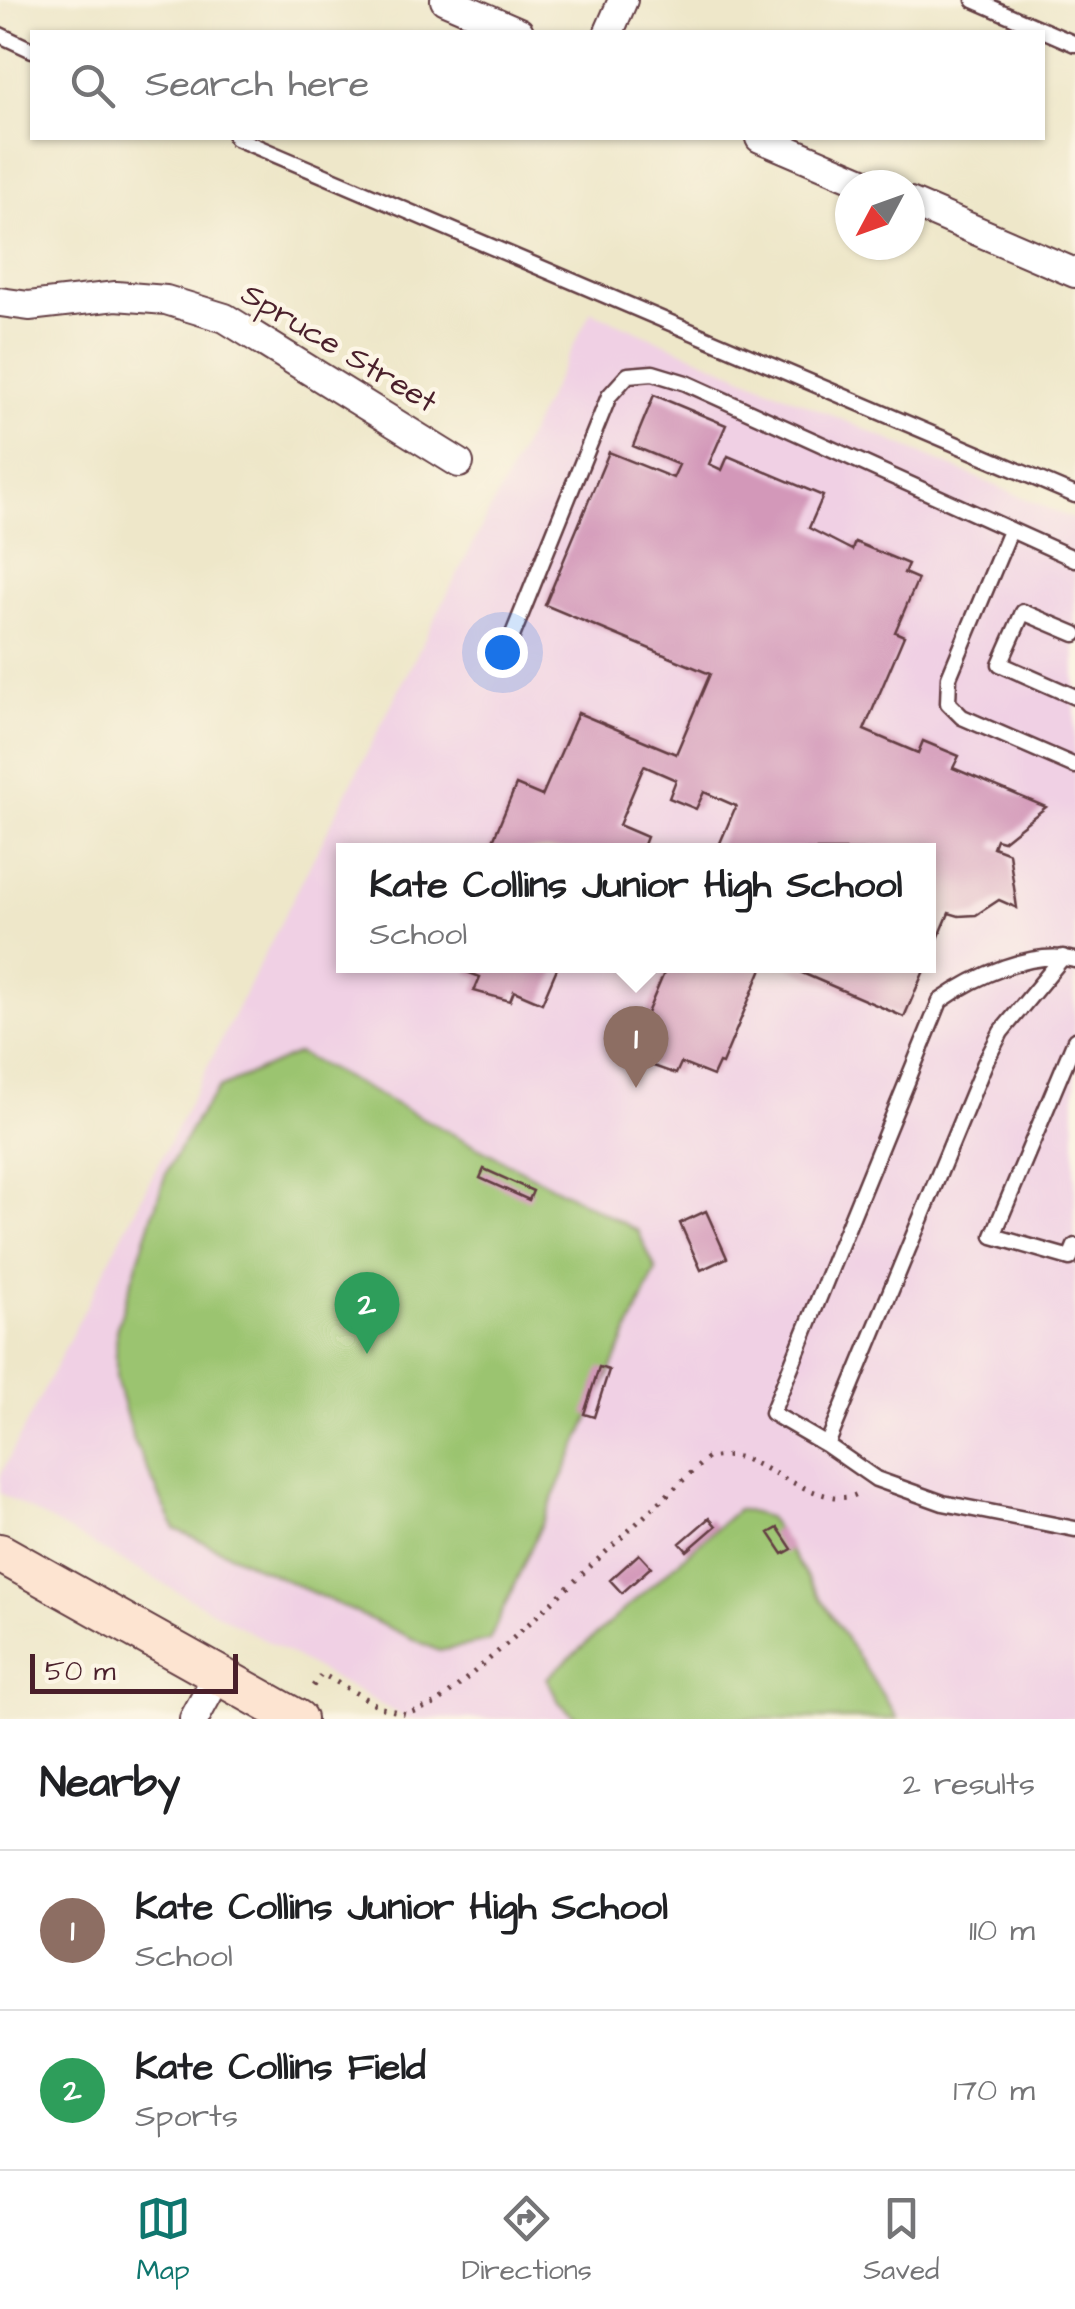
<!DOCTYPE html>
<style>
:root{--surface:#fff;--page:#f2f2f2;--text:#202124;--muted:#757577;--line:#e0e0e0;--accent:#0f766e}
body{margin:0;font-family:"Architects Daughter",sans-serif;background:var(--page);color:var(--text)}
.compass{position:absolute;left:835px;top:170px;width:90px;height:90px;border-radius:50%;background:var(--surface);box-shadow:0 2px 8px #0004;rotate:229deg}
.scale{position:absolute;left:30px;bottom:25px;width:208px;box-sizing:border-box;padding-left:10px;border:5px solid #4a1f2b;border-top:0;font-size:28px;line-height:35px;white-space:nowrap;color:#4a1f2b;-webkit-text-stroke:8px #fcf5e5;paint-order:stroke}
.you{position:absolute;left:502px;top:652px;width:35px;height:35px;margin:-25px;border:8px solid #fff;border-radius:50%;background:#1a73e8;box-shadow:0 0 0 15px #1a73e833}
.badge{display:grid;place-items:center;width:65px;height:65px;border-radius:50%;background:var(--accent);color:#fff;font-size:32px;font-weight:700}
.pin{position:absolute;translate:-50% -82px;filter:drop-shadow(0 2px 5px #0008)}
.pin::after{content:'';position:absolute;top:52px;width:35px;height:30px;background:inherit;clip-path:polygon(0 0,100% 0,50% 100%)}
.popup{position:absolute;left:336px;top:843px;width:600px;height:130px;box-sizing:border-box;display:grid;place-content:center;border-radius:0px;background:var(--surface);filter:drop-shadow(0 2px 8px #0005);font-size:32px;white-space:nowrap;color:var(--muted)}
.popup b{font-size:38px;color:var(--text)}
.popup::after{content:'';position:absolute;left:50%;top:100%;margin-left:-20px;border:20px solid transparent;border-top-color:var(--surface)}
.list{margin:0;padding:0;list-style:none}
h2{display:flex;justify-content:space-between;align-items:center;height:130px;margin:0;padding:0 40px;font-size:42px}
h2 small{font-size:32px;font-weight:400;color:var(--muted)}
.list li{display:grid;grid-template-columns:65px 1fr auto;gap:30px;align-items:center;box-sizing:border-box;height:160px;padding:0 40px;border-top:2px solid var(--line)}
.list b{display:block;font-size:38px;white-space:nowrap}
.list p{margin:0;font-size:32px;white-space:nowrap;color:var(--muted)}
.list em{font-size:32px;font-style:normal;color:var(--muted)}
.icon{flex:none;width:55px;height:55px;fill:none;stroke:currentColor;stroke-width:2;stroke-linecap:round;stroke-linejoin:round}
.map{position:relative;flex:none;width:1075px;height:1719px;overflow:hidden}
.search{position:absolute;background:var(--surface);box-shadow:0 2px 8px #0004;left:30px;right:30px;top:30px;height:110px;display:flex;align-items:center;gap:25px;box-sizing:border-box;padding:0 35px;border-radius:0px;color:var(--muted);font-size:38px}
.sheet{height:450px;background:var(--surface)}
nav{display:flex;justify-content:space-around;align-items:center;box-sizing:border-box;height:140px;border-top:2px solid var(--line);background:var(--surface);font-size:28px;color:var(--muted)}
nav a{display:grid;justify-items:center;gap:5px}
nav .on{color:var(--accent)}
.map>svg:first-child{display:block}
.built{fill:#f0d0e4;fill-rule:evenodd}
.green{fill:#9bc470;stroke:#72724e;stroke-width:2.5}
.building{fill:#d398b9}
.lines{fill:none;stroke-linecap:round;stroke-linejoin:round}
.service-casing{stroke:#633d43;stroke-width:19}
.minor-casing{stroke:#633d43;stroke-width:32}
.secondary-casing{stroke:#633d43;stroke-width:42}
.path{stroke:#633d43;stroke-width:5;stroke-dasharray:2.5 8;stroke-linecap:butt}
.service{stroke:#fff;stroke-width:14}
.minor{stroke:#fff;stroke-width:28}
.secondary{stroke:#fde4d1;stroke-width:38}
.labels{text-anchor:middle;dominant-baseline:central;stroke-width:9;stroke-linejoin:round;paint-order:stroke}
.street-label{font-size:32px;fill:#4a1f2b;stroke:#fcf5e5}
</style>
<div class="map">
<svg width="1075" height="1719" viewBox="0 0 1075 1719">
<rect width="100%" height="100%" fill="#fcf5e5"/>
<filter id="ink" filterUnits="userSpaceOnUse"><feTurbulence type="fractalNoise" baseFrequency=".01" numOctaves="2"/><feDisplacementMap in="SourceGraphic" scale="20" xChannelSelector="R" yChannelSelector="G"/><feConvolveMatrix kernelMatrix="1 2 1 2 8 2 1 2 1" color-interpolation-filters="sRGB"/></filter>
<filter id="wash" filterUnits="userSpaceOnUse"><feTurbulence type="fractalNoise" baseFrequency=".0048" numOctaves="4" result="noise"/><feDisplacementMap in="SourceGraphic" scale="40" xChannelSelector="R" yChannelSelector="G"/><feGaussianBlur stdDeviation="2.25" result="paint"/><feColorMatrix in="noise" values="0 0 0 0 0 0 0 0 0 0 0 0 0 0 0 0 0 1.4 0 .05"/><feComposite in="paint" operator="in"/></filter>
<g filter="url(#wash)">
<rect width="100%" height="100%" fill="#eee7c9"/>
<!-- built -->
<path class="built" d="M591,311L1075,520V1719H407L0,1493V1476ZM344,850H928V966H344Z"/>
<!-- green -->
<path class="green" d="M298,1053L638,1231L656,1270L489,1641L439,1651L175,1529L133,1439L116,1379V1330L166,1173L197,1118L219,1088Z
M738,1509L768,1517L898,1719H577L559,1702L547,1678Z"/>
<g id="blocks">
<!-- building -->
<path class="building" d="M654,395L726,425L709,464L722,470L728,456L823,496L809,528L852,550L855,542L908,564L904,573L918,579L895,632L904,636L864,730L918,753L923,741L959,756L953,768L1046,807L1003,841L996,839L993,847L1009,853L1017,908L999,900L976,915L959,916L949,913L929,960L928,850H717L736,806L704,792L696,809L669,798L676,780L644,766L619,825L647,837L642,850H489L516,785L542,796L578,713L676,754L710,674L545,605L609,452L673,478L679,465L633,446Z
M470,966H558L542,1003L514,991L510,1001L474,991L480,977L467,972Z
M667,966H763L722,1064L719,1063L713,1076L681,1063L676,1074L642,1062L647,1049L634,1044Z
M786,966H926L904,1017Z
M484,1169L533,1191L529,1200L480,1178Z
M706,1211L727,1258L701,1270L680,1223Z
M599,1367L609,1370L594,1417L584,1414Z
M709,1518L716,1526L687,1551L680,1543Z
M778,1528L792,1549L783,1554L769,1533Z
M639,1554L651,1567L622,1593L610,1580Z"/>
</g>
</g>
<g filter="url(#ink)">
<use href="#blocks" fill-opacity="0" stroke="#633d43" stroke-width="2.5"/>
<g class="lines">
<defs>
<path id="service" d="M974,0L1075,44
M0,35L32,50
M236,138L1075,495
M1010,531L949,677L948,703L962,717L1075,766
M1075,634L1023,612L1000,664L1075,697
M503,659L609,396L628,375L653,373L686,383L1075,559
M1075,960C1033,949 974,977 940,1001L772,1413L827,1445L876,1479L943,1503L1075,1529
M1075,1040L993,1236L1070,1258L1075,1246
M827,1445L985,1063L1001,1032L1063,957"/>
<path id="minor" d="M445,0L519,32
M609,32L623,0
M760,138L870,185
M910,202L1075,273
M0,302L29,306L116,296L166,300L225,318L459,463
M194,1719L218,1675"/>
<path id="secondary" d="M0,1553L297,1719"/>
</defs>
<!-- service casing -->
<use href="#service" class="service-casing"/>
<!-- minor casing -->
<use href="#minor" class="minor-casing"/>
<!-- secondary casing -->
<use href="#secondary" class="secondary-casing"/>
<!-- path -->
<path class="path" d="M313,1686L322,1674L382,1708L406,1714L438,1703L509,1642L707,1458C717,1457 729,1455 738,1457C771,1466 832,1515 862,1491"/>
<!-- service -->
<use href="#service" class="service"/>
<!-- minor -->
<use href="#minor" class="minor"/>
<!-- secondary -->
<use href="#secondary" class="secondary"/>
</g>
</g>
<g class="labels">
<!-- street labels -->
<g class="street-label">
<text transform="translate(339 348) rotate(31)">Spruce Street</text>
</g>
</g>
</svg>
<svg class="compass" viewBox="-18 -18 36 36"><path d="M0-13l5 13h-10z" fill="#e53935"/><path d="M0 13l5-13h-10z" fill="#757577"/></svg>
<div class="scale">50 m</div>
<div class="you"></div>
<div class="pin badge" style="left:636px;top:1088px;background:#8d6e63">1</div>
<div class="popup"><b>Kate Collins Junior High School</b>School</div>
<div class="pin badge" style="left:367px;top:1354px;background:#2e9e5b">2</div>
<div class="search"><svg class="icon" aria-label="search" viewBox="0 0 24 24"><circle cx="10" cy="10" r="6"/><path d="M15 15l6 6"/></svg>Search here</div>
</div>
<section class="sheet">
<h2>Nearby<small>2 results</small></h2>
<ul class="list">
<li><span class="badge" style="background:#8d6e63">1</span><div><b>Kate Collins Junior High School</b><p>School</p></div><em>110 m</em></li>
<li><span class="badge" style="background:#2e9e5b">2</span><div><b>Kate Collins Field</b><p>Sports</p></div><em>170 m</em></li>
</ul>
</section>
<nav>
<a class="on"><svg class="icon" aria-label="map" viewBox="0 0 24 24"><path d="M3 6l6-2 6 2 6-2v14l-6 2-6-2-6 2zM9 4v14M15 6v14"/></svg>Map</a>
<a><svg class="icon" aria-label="directions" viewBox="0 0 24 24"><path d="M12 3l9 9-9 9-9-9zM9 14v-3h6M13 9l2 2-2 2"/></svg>Directions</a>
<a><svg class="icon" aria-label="saved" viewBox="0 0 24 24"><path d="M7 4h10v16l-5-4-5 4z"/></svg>Saved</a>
</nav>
